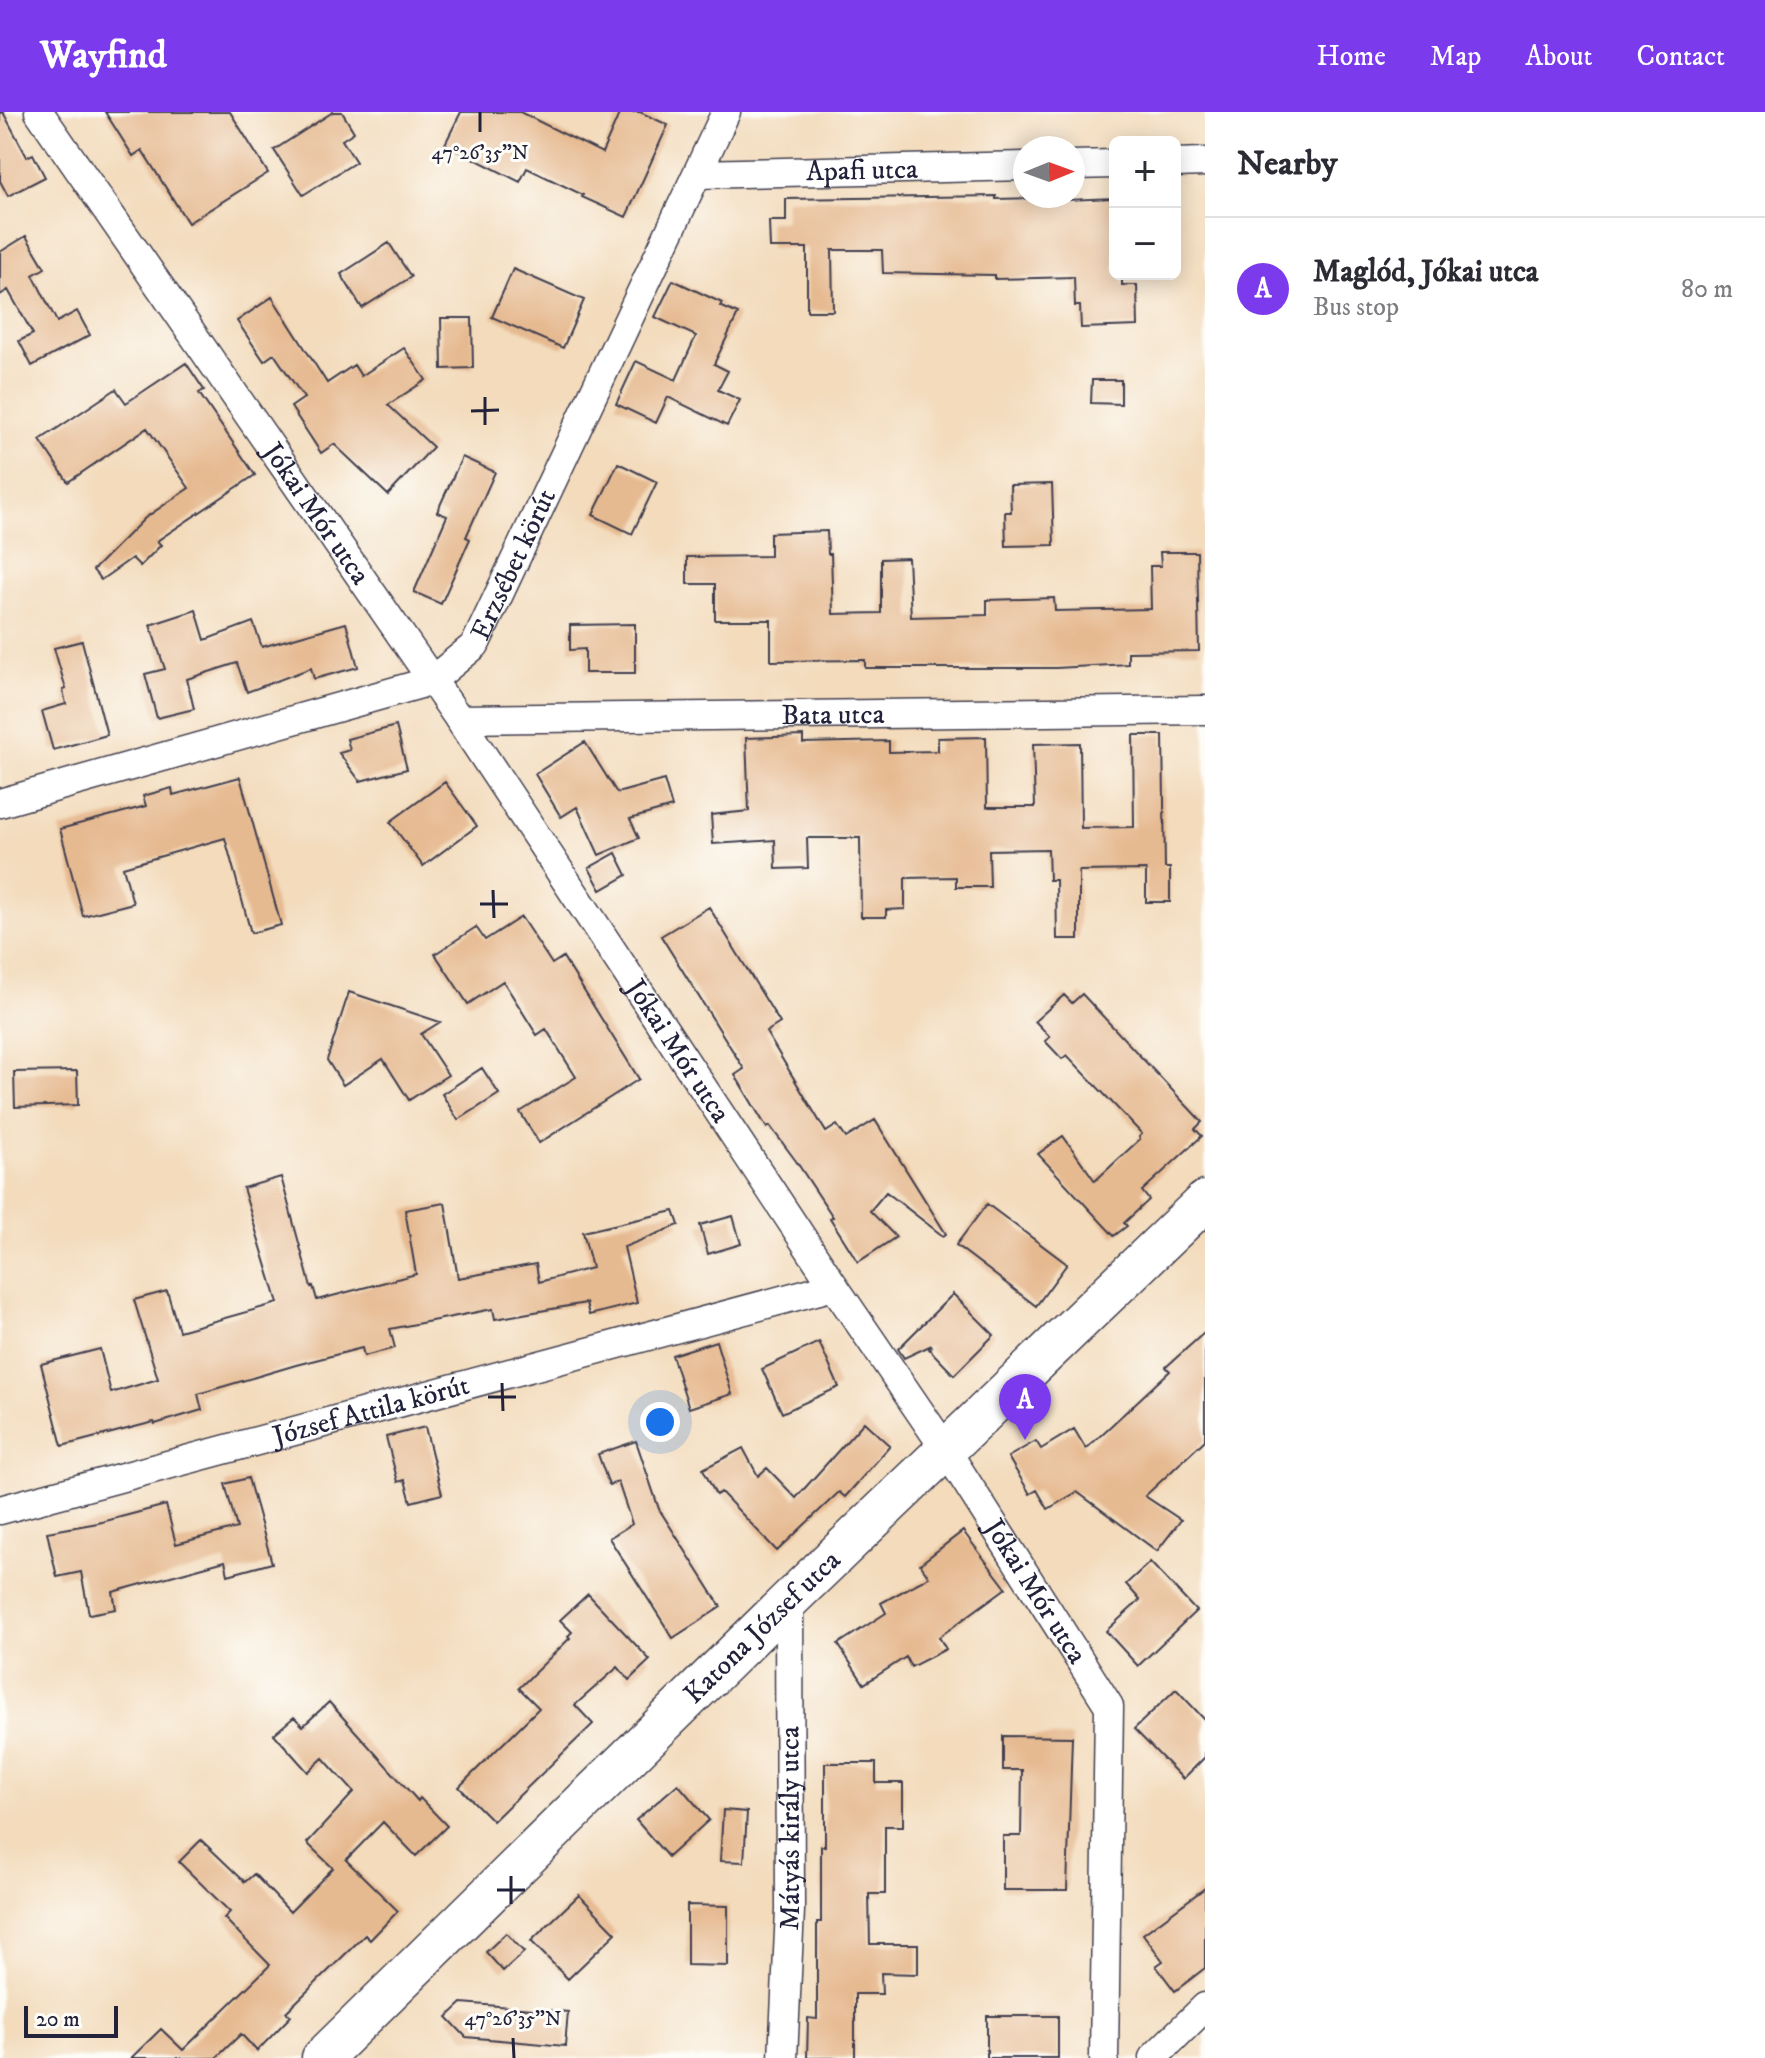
<!DOCTYPE html>
<meta charset="utf-8">
<style>
:root{--surface:#fff;--page:#f2f2f3;--text:#2b2b33;--muted:#7c7c81;--line:#e1e1e2;--accent:#7c3aed}
body{margin:0;font-family:"IM FELL DW Pica",serif;background:var(--page);color:var(--text)}
.controls{position:absolute;right:24px;top:24px;display:grid;overflow:hidden;border-radius:12px;box-shadow:0 4px 20px #0003}
.controls button{width:72px;height:72px;display:grid;place-items:center;padding:0;border:0;border-bottom:2px solid var(--line);background:var(--surface);color:var(--text);font:40px sans-serif}
.compass{position:absolute;left:1013px;top:24px;width:72px;height:72px;border-radius:50%;background:var(--surface);box-shadow:0 4px 20px #0003;rotate:89deg}
.scale{position:absolute;left:24px;bottom:20px;width:94px;box-sizing:border-box;padding-left:8px;border:4px solid #22223b;border-top:0;font-size:22px;line-height:28px;white-space:nowrap;color:#22223b;-webkit-text-stroke:6px #fdfcf7;paint-order:stroke}
.you{position:absolute;left:660px;top:1310px;width:28px;height:28px;margin:-20px;border:6px solid #fff;border-radius:50%;background:#1a73e8;box-shadow:0 0 0 12px #1a73e833}
.badge{display:grid;place-items:center;width:52px;height:52px;border-radius:50%;background:var(--accent);color:#fff;font-size:26px;font-weight:700}
.pin{position:absolute;translate:-50% -66px;filter:drop-shadow(0 2px 4px #0008)}
.pin::after{content:'';position:absolute;top:42px;width:28px;height:24px;background:inherit;clip-path:polygon(0 0,100% 0,50% 100%)}
.list{margin:0;padding:0;list-style:none}
h2{display:flex;justify-content:space-between;align-items:center;height:104px;margin:0;padding:0 32px;font-size:34px}
h2 small{font-size:26px;font-weight:400;color:var(--muted)}
.list li{display:grid;grid-template-columns:52px 1fr auto;gap:24px;align-items:center;box-sizing:border-box;height:144px;padding:0 32px;border-top:2px solid var(--line)}
.list b{display:block;font-size:30px;white-space:nowrap}
.list p{margin:0;font-size:26px;white-space:nowrap;color:var(--muted)}
.list em{font-size:26px;font-style:normal;color:var(--muted)}
.map{position:relative;flex:none;width:1205px;height:1946px;overflow:hidden}
header{display:flex;align-items:center;gap:48px;box-sizing:border-box;height:112px;padding:0 40px;background:var(--accent);color:#fff}
header strong{font-size:38px}
nav{display:flex;gap:44px;margin-inline-start:auto;font-size:28px}
main{display:flex}
aside{flex:1;background:var(--surface)}
.map>svg:first-child{display:block}
.building{fill:#e6ba91}
.lines{fill:none;stroke-linecap:round;stroke-linejoin:round}
.minor-casing{stroke:#413e4e;stroke-width:31}
.secondary-casing{stroke:#413e4e;stroke-width:43}
.minor{stroke:#fff;stroke-width:28}
.secondary{stroke:#fff;stroke-width:40}
.ticks{fill:none;stroke:#22223b;stroke-width:3}
.labels{text-anchor:middle;dominant-baseline:central;stroke-width:6;stroke-linejoin:round;paint-order:stroke}
.street-label{font-size:28px;fill:#22223b;stroke:#fdfcf7}
.ticks-label{font-size:20px;text-anchor:middle;fill:#22223b;stroke:#fdfcf7;stroke-width:6;stroke-linejoin:round;paint-order:stroke}
</style>
<header>
<strong>Wayfind</strong>
<nav><a>Home</a><a>Map</a><a>About</a><a>Contact</a></nav>
</header>
<main>
<div class="map">
<svg width="1205" height="1946" viewBox="0 0 1205 1946">
<rect width="100%" height="100%" fill="#fdfcf7"/>
<filter id="ink" filterUnits="userSpaceOnUse"><feTurbulence type="fractalNoise" baseFrequency=".0125" numOctaves="2"/><feDisplacementMap in="SourceGraphic" scale="16" xChannelSelector="R" yChannelSelector="G"/><feConvolveMatrix kernelMatrix="1 2 1 2 8 2 1 2 1" color-interpolation-filters="sRGB"/></filter>
<filter id="wash" filterUnits="userSpaceOnUse"><feTurbulence type="fractalNoise" baseFrequency=".006" numOctaves="4" result="noise"/><feDisplacementMap in="SourceGraphic" scale="32" xChannelSelector="R" yChannelSelector="G"/><feGaussianBlur stdDeviation="1.8" result="paint"/><feColorMatrix in="noise" values="0 0 0 0 0 0 0 0 0 0 0 0 0 0 0 0 0 1.4 0 .05"/><feComposite in="paint" operator="in"/></filter>
<g filter="url(#wash)">
<rect width="100%" height="100%" fill="#f3dbbc"/>
<g id="blocks">
<!-- building -->
<path class="building" d="M0,0H3L27,45L33,42L45,65L8,84L0,69Z
M105,0H230L268,61L188,111L142,38L133,44Z
M333,0H342L354,20L342,28L356,50L303,83L274,38Z
M461,0H520L602,41L620,0H640L668,13L626,105L582,85L583,83L527,56L520,70L445,32Z
M996,84V87L1042,86V89L1115,86V162H1122V173H1137L1138,214L1081,216L1080,194H1075L1074,165L995,167V163L883,161L882,138H832L833,199H807V136H770L769,109H786V87Z
M26,124L45,156L33,163L57,210L77,199L90,223L32,254L19,229L33,222L8,178L0,183V140Z
M389,131L411,165L362,196L341,162Z
M513,157L584,188L563,236L492,205Z
M673,168L722,191L720,194L738,202L714,252L728,259L718,278L740,288L727,314L668,285L656,311L616,292L636,249L676,268L696,224L655,205Z
M272,185L327,271L354,253L361,264L404,236L426,268L388,293L433,335L388,383L334,332L321,341L291,295L304,286L274,242L264,249L237,209Z
M441,206H472L473,256L442,257Z
M186,251L204,278L199,281L255,363L157,429L161,433L140,454L132,446L101,468L93,458L145,406L189,376L147,316L68,370L40,328L116,277L126,291Z
M1092,268H1121V292L1091,291Z
M462,345L495,360L466,425L470,427L441,492L414,480L447,404L437,400Z
M618,351L657,370L632,422L593,403Z
M1052,372L1054,433L1006,434L1005,400H1011L1010,373Z
M827,419L828,442H831L833,502L881,501V447L908,446L911,505L987,503V488L1054,486L1055,499L1151,497L1150,454H1161L1160,440H1197L1199,539L1128,540V552L1056,556H865V548L771,549V508H715V472H687V445L770,444V421Z
M196,498L205,528L253,510L262,535L346,511L358,555L314,567L311,556L247,580L237,551L187,567L194,597L157,606L145,562L165,557L150,513Z
M635,512V561H585V537L570,538V513Z
M82,529L107,623L53,638L42,599L66,592L63,578L66,577L54,536Z
M396,614L407,657L360,669L339,641L350,638L347,627Z
M1133,623H1163L1165,756H1170V790H1146V758L1079,759V827H1057L1056,768H1049L1048,737L989,738L990,775H956V765L905,766V797L886,798V805H861L860,726H807L808,756L776,757L775,728L713,732L711,703L749,699L746,626L803,624V631L889,629V640L938,639V626L986,625L987,695H1035L1033,632L1080,631L1081,716L1134,715Z
M585,630L617,681L664,668L672,695L630,707L639,726L599,743L577,695L561,705L535,662Z
M240,665L281,813L251,821L225,726L123,755L133,791L83,804L60,717L146,694L143,684L172,676L173,683Z
M445,670L477,714L423,754L390,710Z
M616,741L627,763L601,778L589,756Z
M709,795L780,911L766,920L826,1020L837,1013L846,1026L875,1008L946,1122L943,1124L886,1080L870,1099L896,1125L858,1150L830,1106L833,1105L796,1049L770,1014L767,1016L735,963L744,957L661,824Z
M521,805L552,852L563,845L639,967L539,1031L520,1000L576,965L546,917L537,923L503,869L468,892L435,842L476,815L485,828Z
M349,880L440,910L421,922L448,963L409,988L383,947L343,973L327,948Z
M1082,882L1202,1010L1195,1017L1202,1024L1142,1079L1149,1088L1124,1111L1127,1114L1114,1124L1038,1042L1063,1024L1095,1069L1140,1027L1139,1025L1142,1022L1067,943L1062,947L1045,929L1050,925L1035,909L1064,883L1072,891Z
M482,956L499,982L458,1008L442,982Z
M77,959L78,993L15,995L14,960Z
M281,1065L311,1175L313,1174L317,1188L416,1162L405,1098L445,1091L458,1166L536,1152L539,1170L592,1156L583,1120L674,1099L679,1113L624,1135L637,1191L589,1203L586,1191L495,1207L493,1197L390,1217L395,1236L364,1244L362,1236L296,1253L198,1282L202,1298L155,1312L154,1310L62,1334L41,1252L100,1237L111,1281L158,1267L134,1188L167,1179L179,1219L278,1191L243,1076Z
M987,1092L1067,1152L1036,1194L956,1133Z
M733,1104L741,1132L708,1142L700,1113Z
M953,1182L994,1223L954,1263L929,1237L932,1233L904,1246L898,1237Z
M1205,1220V1328L1145,1384L1181,1408L1157,1439L1077,1380L1048,1397L1037,1378L1030,1382L1008,1345L1036,1329L1041,1337L1074,1317L1086,1337L1170,1259L1166,1255Z
M716,1229L732,1282L689,1296L672,1243Z
M819,1230L839,1275L782,1301L762,1257Z
M864,1310L890,1334L845,1385L839,1380L777,1439L721,1380L716,1383L703,1357L743,1336L758,1364L767,1356L796,1386Z
M425,1315L442,1382L411,1390L405,1368L398,1370L386,1325Z
M636,1329L659,1397L721,1495L673,1526L609,1426L632,1412L618,1370L609,1373L598,1342Z
M248,1366L272,1451L228,1463L225,1449L113,1480L116,1497L89,1502L81,1460L57,1465L47,1420L98,1411L166,1393L176,1432L237,1416L225,1372Z
M963,1419L1006,1476L939,1525L946,1537L911,1555L906,1545L864,1572L838,1532L886,1501L881,1491L929,1465L920,1452Z
M1150,1450L1196,1499L1138,1554L1106,1519L1140,1488L1126,1472Z
M588,1482L650,1548L629,1568L618,1555L575,1593L593,1612L493,1709L459,1675L539,1596L519,1576L570,1526L568,1524L572,1520L560,1508Z
M1176,1577L1205,1608V1645L1183,1667L1134,1617Z
M329,1590L418,1689L420,1686L447,1714L416,1744L383,1710L346,1748L398,1799L370,1828L365,1823L286,1900L291,1904L257,1939L241,1922L216,1946H131L161,1917L183,1938L270,1853L224,1806L230,1800L179,1750L201,1728L245,1770L254,1762L290,1800L333,1756L307,1731L354,1680L323,1646L308,1660L274,1622L294,1605L303,1614Z
M1003,1624L1072,1625L1067,1778H1003V1724H1021L1022,1658H1003Z
M825,1651H876V1671H903V1714H885V1782H869L870,1832H918V1862L881,1861L882,1882H855V1946H807L808,1906L817,1907V1810H821V1734H825Z
M678,1672L709,1708L668,1745L636,1708Z
M723,1698L747,1700L744,1750L720,1749Z
M1205,1776V1856L1175,1879L1156,1854L1163,1849L1143,1822Z
M579,1783L616,1821L568,1867L531,1829Z
M687,1793L728,1794V1854L687,1853Z
M506,1821L524,1840L503,1859L486,1840Z
M462,1891L568,1900L565,1934L466,1925L447,1905Z
M987,1904H1058V1946H987Z"/>
</g>
</g>
<g filter="url(#ink)">
<use href="#blocks" fill-opacity="0" stroke="#413e4e" stroke-width="2"/>
<g class="lines">
<defs>
<g id="minor">
<path id="s1" d="M39,0L459,607L834,1174L946,1338L1109,1594L1104,1946"/>
<path d="M1175,51L1205,50"/>
<path d="M1073,53L1115,52"/>
<path id="s2" d="M698,62L1025,54"/>
<path id="s3" d="M459,607L1205,598"/>
<path id="s4" d="M0,691L431,569L475,533L726,0"/>
<path id="s5" d="M0,1398L834,1174"/>
<path id="s6" d="M783,1946L790,1798L789,1488"/>
<path d="M1153,1946L1205,1895"/>
</g>
<g id="secondary">
<path id="s7" d="M322,1946L789,1488L1205,1089"/>
</g>
</defs>
<!-- minor casing -->
<use href="#minor" class="minor-casing"/>
<!-- secondary casing -->
<use href="#secondary" class="secondary-casing"/>
<!-- minor -->
<use href="#minor" class="minor"/>
<!-- secondary -->
<use href="#secondary" class="secondary"/>
</g>
</g>
<!-- ticks -->
<path class="ticks" d="M480,0V20M485,285V313M471,299L499,298M493,778L494,806M480,792H508M502,1271L503,1299M488,1285H516M511,1764V1792M497,1778H525M513,1926L514,1946"/>
<g class="labels">
<!-- street labels -->
<g class="street-label">
<text stroke="none"><textPath href="#s2" startOffset="164">Apafi utca</textPath></text>
<text stroke="none"><textPath href="#s1" startOffset="488">Jókai Mór utca</textPath></text>
<text stroke="none"><textPath href="#s4" startOffset="594">Erzsébet körút</textPath></text>
<text stroke="none"><textPath href="#s3" startOffset="374">Bata utca</textPath></text>
<text stroke="none"><textPath href="#s1" startOffset="1136">Jókai Mór utca</textPath></text>
<text stroke="none"><textPath href="#s5" startOffset="384">József Attila körút</textPath></text>
<text stroke="none"><textPath href="#s1" startOffset="1784">Jókai Mór utca</textPath></text>
<text stroke="none"><textPath href="#s7" startOffset="616">Katona József utca</textPath></text>
<text stroke="none"><textPath href="#s6" startOffset="230">Mátyás király utca</textPath></text>
</g>
</g>
<g class="ticks-label">
<text x="480" y="47">47°26'35"N</text>
<text x="513" y="1913">47°26'35"N</text>
</g>
</svg>
<div class="controls">
<button>+</button>
<button>−</button>
</div>
<svg class="compass" viewBox="-18 -18 36 36"><path d="M0-13l5 13h-10z" fill="#e53935"/><path d="M0 13l5-13h-10z" fill="#7c7c81"/></svg>
<div class="scale">20 m</div>
<div class="you"></div>
<div class="pin badge" style="left:1025px;top:1328px">A</div>
</div>
<aside>
<h2>Nearby<small></small></h2>
<ul class="list">
<li><span class="badge">A</span><div><b>Maglód, Jókai utca</b><p>Bus stop</p></div><em>80 m</em></li>
</ul>
</aside>
</main>
